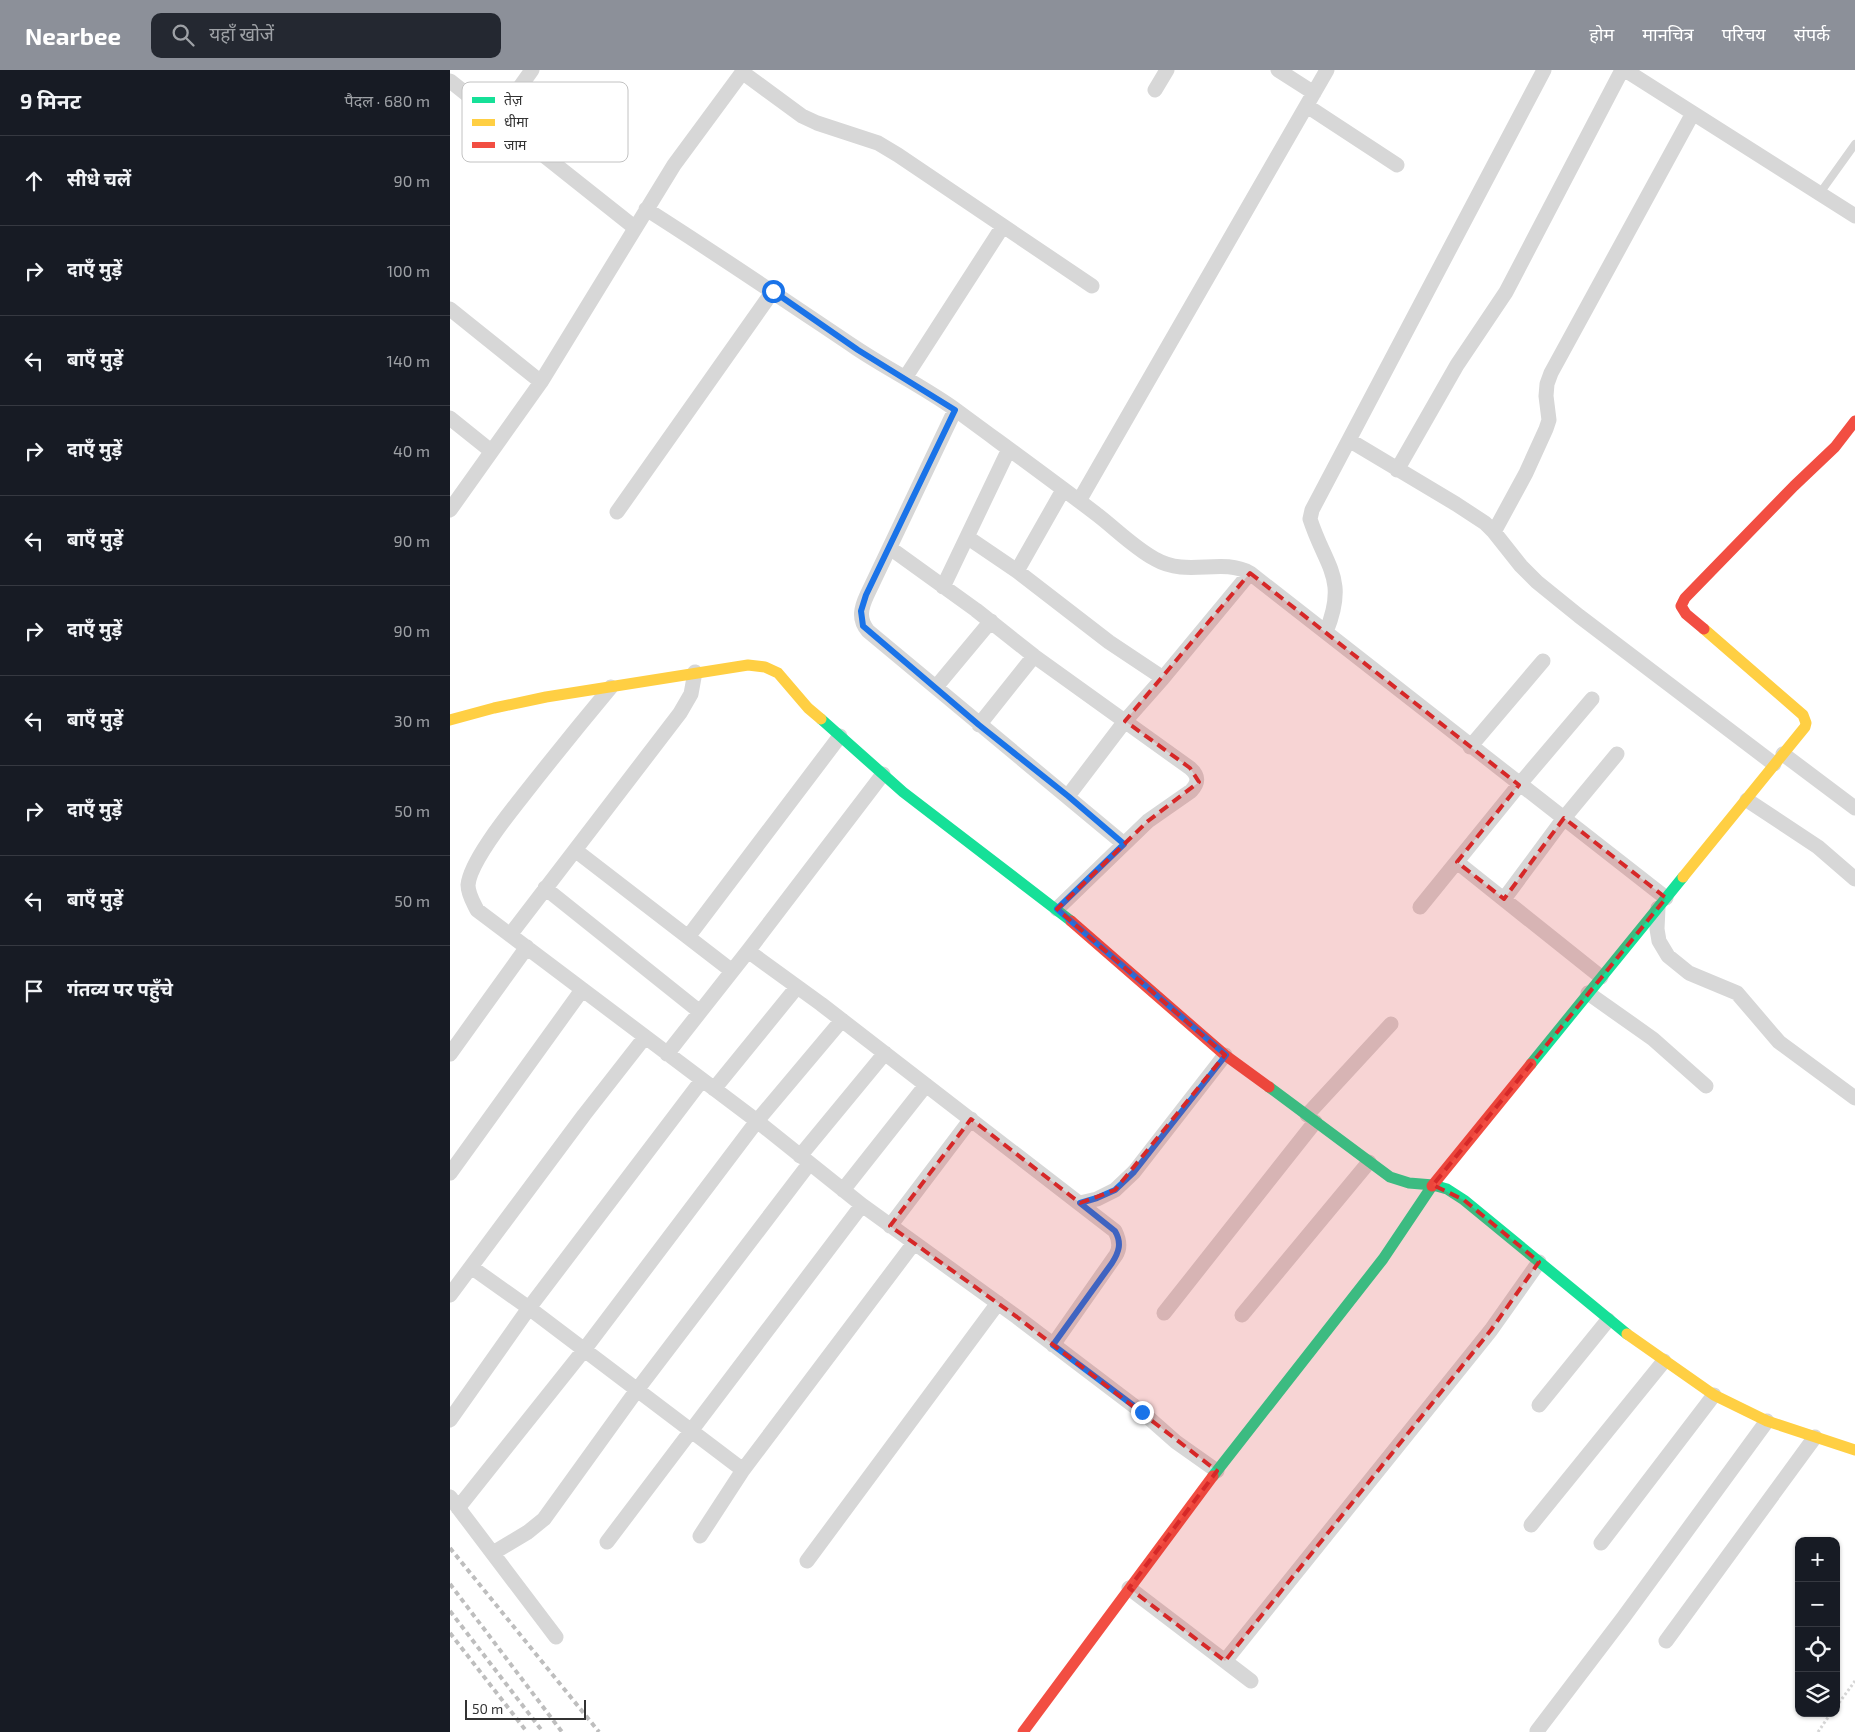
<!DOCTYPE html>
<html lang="hi">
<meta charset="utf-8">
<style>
:root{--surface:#171b24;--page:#242831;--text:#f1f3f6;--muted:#9ea1a6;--line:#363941;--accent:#8c9099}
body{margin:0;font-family:"Exo 2","Noto Sans Devanagari",sans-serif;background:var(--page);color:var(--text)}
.controls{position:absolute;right:15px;bottom:15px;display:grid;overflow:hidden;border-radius:10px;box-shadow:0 1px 4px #0004}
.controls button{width:45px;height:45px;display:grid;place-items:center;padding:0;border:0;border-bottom:1px solid var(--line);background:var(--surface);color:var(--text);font:25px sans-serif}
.scale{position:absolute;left:15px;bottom:12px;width:121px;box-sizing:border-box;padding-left:5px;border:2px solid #333;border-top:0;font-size:14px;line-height:18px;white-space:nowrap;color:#333;-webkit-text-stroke:4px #fff;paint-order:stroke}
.stop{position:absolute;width:15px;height:15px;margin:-11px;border:4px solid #1a73e8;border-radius:50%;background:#fff}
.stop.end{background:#1a73e8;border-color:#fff;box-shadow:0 1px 5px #0008}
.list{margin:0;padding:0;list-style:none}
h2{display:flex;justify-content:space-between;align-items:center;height:65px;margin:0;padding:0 20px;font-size:21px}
h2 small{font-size:16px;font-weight:400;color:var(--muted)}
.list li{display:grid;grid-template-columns:32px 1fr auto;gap:15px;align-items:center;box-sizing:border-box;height:90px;padding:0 20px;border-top:1px solid var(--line)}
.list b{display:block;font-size:19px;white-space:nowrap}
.list em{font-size:16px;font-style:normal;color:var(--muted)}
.icon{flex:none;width:28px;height:28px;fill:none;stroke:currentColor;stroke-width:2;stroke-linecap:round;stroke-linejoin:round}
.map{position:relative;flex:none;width:1405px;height:1662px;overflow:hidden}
header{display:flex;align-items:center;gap:30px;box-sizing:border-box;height:70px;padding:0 25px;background:var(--accent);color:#fff}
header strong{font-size:24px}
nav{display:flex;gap:28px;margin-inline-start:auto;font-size:18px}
.search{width:350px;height:45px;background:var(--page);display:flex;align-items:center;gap:12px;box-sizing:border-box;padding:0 18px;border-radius:10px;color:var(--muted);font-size:19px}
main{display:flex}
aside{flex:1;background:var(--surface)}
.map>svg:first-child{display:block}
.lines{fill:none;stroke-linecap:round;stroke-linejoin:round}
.path{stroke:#d6d6d6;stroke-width:3;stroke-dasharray:2.5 2.5;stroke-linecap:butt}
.lane{stroke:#d7d7d7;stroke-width:8}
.street{stroke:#d7d7d7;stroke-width:15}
.fast{stroke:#16e098;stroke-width:11}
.slow{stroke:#ffcf43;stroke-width:11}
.jam{stroke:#f24e42;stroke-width:11}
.rail{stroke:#bebebe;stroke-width:4;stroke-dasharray:5 4;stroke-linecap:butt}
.route{stroke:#1a73e8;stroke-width:6}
.marked{fill:#d62828;fill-opacity:0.2;stroke:#d62828;stroke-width:4;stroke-dasharray:10 6;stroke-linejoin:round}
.key{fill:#fff;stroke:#c2c2c2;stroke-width:1}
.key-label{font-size:14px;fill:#333}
</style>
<header>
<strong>Nearbee</strong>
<div class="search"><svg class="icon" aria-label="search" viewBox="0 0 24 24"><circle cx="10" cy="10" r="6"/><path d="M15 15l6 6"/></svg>यहाँ खोजें</div>
<nav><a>होम</a><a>मानचित्र</a><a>परिचय</a><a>संपर्क</a></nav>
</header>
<main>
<aside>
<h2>9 मिनट<small>पैदल · 680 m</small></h2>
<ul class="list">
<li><svg class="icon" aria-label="ahead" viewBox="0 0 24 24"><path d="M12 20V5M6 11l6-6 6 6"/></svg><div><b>सीधे चलें</b></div><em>90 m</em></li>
<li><svg class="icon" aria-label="right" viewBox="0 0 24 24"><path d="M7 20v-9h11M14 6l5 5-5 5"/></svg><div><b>दाएँ मुड़ें</b></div><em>100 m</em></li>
<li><svg class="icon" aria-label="left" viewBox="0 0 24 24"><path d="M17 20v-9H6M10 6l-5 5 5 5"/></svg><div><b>बाएँ मुड़ें</b></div><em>140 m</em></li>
<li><svg class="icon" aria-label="right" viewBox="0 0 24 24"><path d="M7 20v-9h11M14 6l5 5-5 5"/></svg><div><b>दाएँ मुड़ें</b></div><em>40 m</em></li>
<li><svg class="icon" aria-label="left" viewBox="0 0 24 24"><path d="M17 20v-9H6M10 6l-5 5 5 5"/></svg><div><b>बाएँ मुड़ें</b></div><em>90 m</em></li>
<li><svg class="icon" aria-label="right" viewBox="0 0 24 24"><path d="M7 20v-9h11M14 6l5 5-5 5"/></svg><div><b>दाएँ मुड़ें</b></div><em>90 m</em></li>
<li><svg class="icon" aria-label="left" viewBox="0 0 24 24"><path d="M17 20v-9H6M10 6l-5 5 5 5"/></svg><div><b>बाएँ मुड़ें</b></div><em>30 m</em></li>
<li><svg class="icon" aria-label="right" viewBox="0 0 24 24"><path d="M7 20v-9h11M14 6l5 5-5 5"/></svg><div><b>दाएँ मुड़ें</b></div><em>50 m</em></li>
<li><svg class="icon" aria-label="left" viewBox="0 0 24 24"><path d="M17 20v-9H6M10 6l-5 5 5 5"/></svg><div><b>बाएँ मुड़ें</b></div><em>50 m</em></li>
<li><svg class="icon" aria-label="arrive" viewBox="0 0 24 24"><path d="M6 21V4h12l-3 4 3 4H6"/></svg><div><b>गंतव्य पर पहुँचे</b></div></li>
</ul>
</aside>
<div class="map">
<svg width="1405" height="1662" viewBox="0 0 1405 1662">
<rect width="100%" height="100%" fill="#fff"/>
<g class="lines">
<!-- path -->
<path class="path" d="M1386,1637L1405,1611
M1368,1662L1381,1643"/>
<!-- lane -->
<path class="lane" d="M1370,123L1405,74"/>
<!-- street -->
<path class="street" d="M828,0L864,23
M1175,0L1405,146
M292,2L352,46L367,53L428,73L448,85L642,216
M0,11L184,157
M705,20L717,0
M857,36L947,95
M47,49L82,0
M196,139C267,184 336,231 406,278C439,300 474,317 506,340C552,374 599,408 645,443C665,458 683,477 705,489C738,508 771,487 800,503C938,612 1077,720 1216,828
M0,239L91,312
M455,308L553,156
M505,340L417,525C411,538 408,549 418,561L674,774
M0,348L41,381
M899,370L1006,434L1035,453L1044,462L1071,496L1087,512L1129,546L1324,694
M947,400L1007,295L1056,222L1172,0
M629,431L877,0
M0,440L91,312L224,95L294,0
M167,442L323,221
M1044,462L1076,403L1096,359L1099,350L1096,326L1097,314L1101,303L1243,43
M517,467L567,501L659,572L713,608
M440,478L526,540L584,586L740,698C749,706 749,712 741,721L698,751L607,839
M567,501L613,420
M493,517L559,379
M876,562C898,508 876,498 860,449L862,440L1094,0
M161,617C131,653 101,690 72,727C57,746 20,792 18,815C18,824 23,832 27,840L307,1051L412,1135L567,1247L692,1342L726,1372L767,1401
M486,617L541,551
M529,655L584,586
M1020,677L1093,591
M1333,684L1405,738
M618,726L675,651L713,608L800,503
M1297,730L1368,777L1405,809
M125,780L282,901
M1007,792L1151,907
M95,818L250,942
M1054,829L1114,748L1167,684
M970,837L1069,715L1142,629
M1208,838L1207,859L1209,871L1218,886L1239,903L1287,923L1329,972L1405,1028
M60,865L230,643L241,624L245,602
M238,867L390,666
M298,881L371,934L665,1161C669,1169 671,1177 666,1185L603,1275
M1138,923L1203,969L1256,1016
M0,984L77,877
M217,984L298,881L433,704
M264,1019L347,917
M857,1045L941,954
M350,1086L435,983
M0,1103L132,920
M393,1120L476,1015
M630,1133L647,1129L665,1120L684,1102L775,985
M440,1156L521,1049
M21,1197L79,1238L293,1400
M0,1225L134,1045L195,967
M714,1243L865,1052
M792,1245L919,1092
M1089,1335L1158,1250
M0,1350L79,1238L252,1010
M0,1427L106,1567
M8,1438L134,1280L307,1051L392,950
M1081,1455L1214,1291
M250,1466L293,1400L464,1173
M157,1472L412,1135
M1151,1473L1264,1325
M43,1483L78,1462L94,1449L187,1320L359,1094
M357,1491L548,1233
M679,1518L801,1611
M1216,1571L1365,1367
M775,1591L1041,1260L1089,1192
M1087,1661L1173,1548L1317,1351"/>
<!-- fast -->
<path class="fast" d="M371,649L453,722L621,851
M1081,994L1233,807
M819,1017L940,1107L959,1113L983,1115L997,1119L1014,1130L1177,1264
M763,1406L933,1189L982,1116"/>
<!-- slow -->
<path class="slow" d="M0,650L44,638L96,627L298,595L315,597L328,603L358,638L371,649
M1233,807L1355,657L1356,653L1353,645L1254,559
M1177,1264L1264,1325L1317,1351L1405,1380"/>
<!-- jam -->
<path class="jam" d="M1254,559L1236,544L1231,536L1235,528L1344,416L1385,377L1405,351
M621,851L775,985L819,1017
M982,1116L1081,994
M573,1662L763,1406"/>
<!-- rail -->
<path class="rail" d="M0,1478L149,1662
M0,1514L112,1662
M0,1541L93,1662
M0,1563L77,1662"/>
</g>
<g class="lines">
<!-- route -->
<path class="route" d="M323,221L408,280L505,340L416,525L411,541L413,556L529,655L618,726L674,774L607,839L776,985L684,1102L665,1120L647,1128L630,1133L665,1161C672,1173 669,1182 662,1193L603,1275L692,1342"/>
</g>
<!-- marked area -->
<path class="marked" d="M800,503L1069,715L1007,792L1054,829L1114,748L1216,828L983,1115L1014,1130L1089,1192L1041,1260L775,1591L679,1518L767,1401L567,1247L440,1156L521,1049L630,1133L665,1120L775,985L607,839L698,751L749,712L740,698L675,651Z"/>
<!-- legend -->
<rect x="12" y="12" width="166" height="80" rx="8" class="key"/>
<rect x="22" y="27" width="23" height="6" fill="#16e098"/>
<rect x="22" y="49" width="23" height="7" fill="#ffcf43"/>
<rect x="22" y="72" width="23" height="6" fill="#f24e42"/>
<g class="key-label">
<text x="54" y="35">तेज़</text>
<text x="54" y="57">धीमा</text>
<text x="54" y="80">जाम</text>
</g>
</svg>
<div class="controls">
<button>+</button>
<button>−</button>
<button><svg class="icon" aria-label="locate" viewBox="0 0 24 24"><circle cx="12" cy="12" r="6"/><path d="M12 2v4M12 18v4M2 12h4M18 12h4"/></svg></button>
<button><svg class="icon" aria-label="layers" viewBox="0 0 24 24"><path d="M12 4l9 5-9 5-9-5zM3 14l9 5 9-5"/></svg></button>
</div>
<div class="scale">50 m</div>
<div class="stop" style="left:323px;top:221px"></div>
<div class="stop end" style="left:692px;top:1342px"></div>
</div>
</main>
